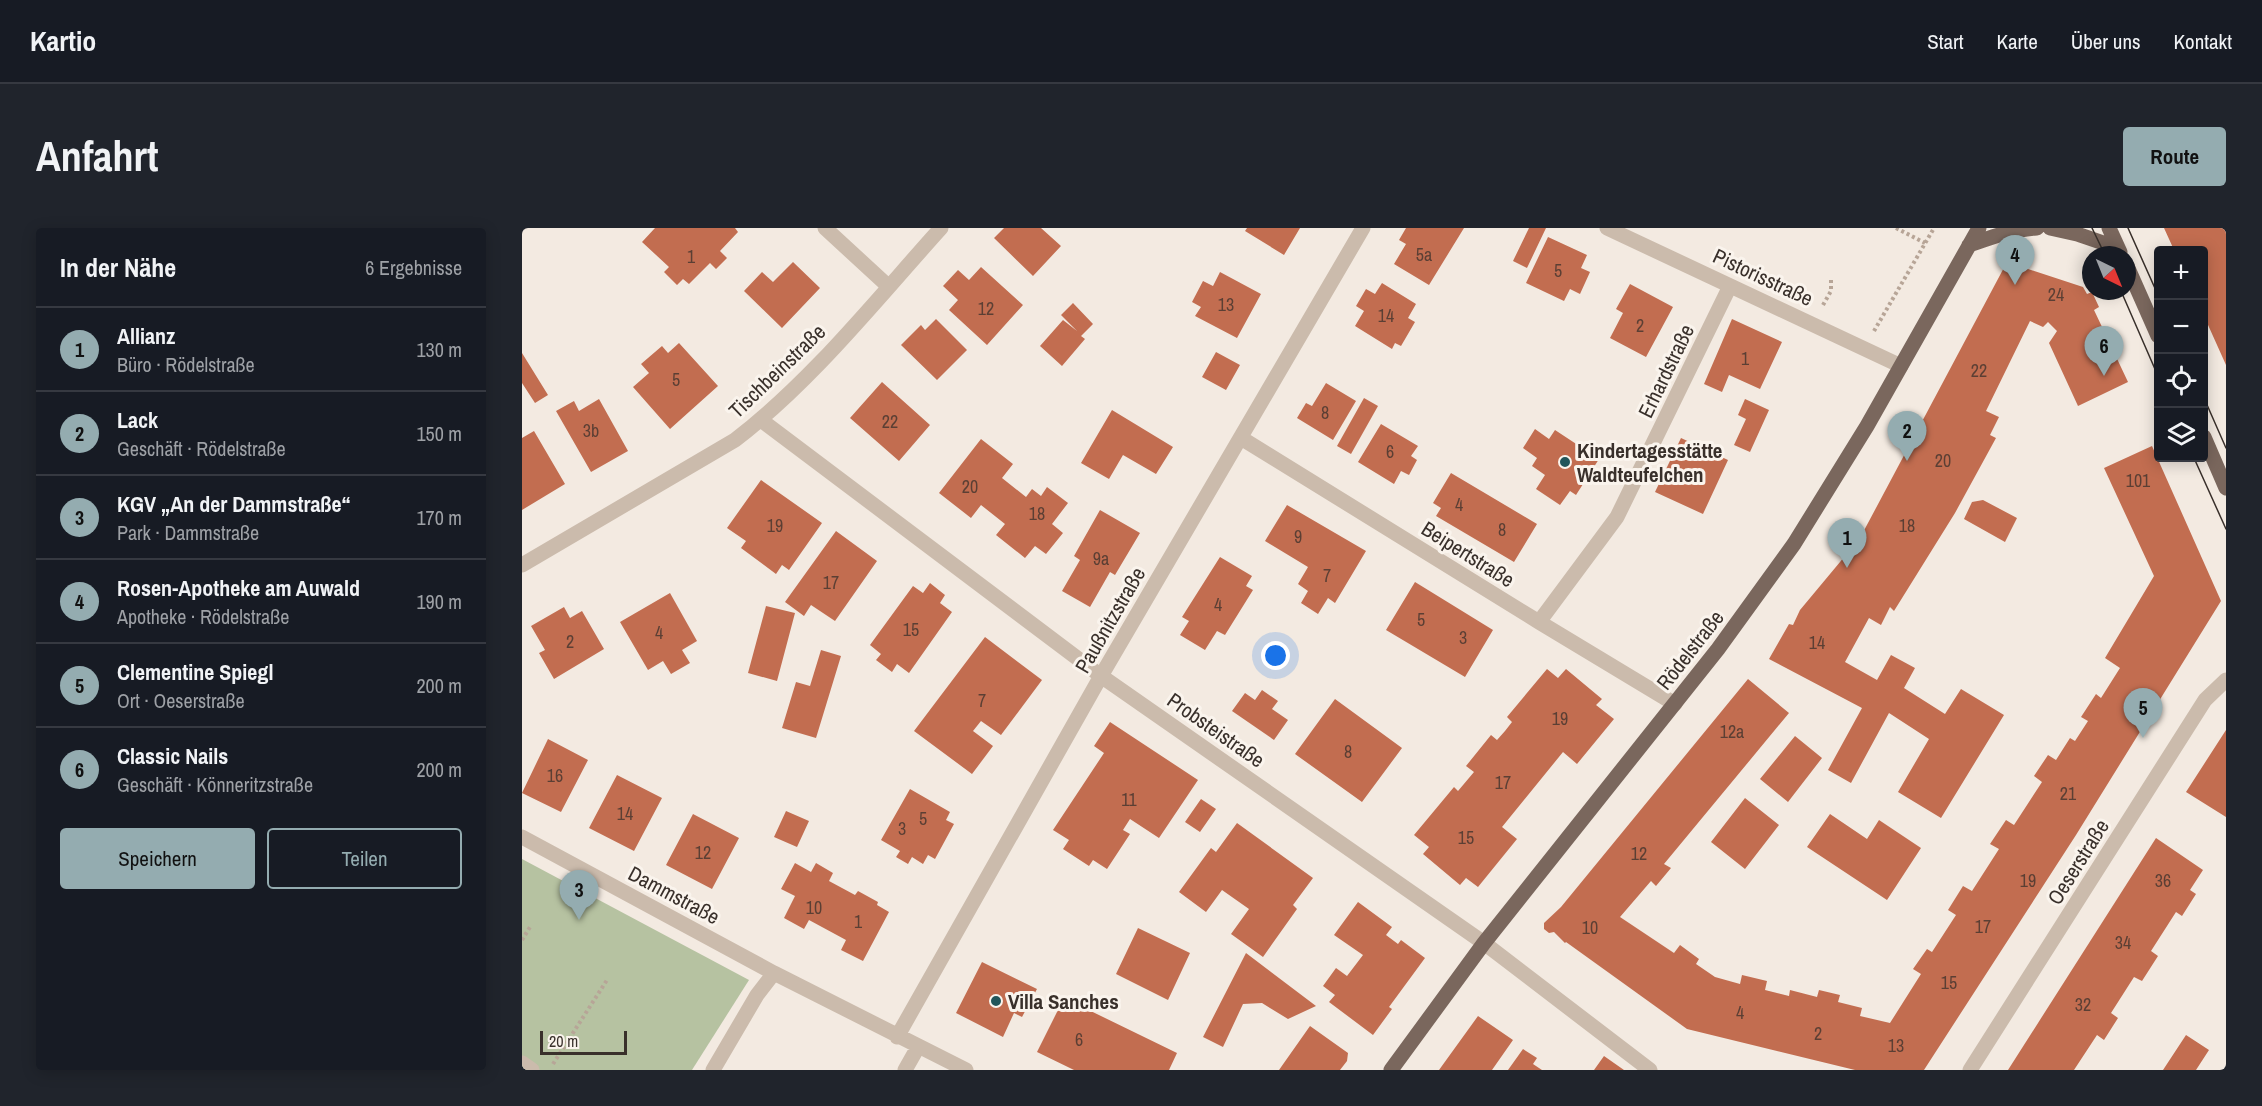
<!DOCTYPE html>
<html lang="de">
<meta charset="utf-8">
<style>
:root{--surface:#171b24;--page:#20242c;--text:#f1f3f6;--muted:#9ea1a6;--line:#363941;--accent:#94acb0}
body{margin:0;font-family:"Archivo Narrow",sans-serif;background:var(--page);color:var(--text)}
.controls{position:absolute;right:18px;top:18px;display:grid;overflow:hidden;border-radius:6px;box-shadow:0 3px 15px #0003}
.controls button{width:54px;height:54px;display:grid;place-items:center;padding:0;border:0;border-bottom:2px solid var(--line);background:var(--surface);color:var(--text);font:30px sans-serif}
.compass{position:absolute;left:1560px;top:18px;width:54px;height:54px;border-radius:50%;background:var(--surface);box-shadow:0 3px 15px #0003;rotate:137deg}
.scale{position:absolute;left:18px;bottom:15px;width:87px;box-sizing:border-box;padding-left:6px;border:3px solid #39302b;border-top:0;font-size:16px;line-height:21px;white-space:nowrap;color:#39302b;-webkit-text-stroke:4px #faf4ed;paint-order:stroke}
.you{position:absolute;left:754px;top:428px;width:21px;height:21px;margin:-15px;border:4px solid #fff;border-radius:50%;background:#1a73e8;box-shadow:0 0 0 9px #1a73e833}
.badge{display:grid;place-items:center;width:39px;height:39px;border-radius:50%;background:var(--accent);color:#111;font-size:20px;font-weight:700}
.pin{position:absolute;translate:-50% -50px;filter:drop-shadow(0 2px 3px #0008)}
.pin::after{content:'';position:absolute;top:32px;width:21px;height:18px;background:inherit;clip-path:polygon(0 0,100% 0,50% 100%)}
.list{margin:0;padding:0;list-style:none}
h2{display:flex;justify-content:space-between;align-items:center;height:78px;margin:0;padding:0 24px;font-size:26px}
h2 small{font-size:20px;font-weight:400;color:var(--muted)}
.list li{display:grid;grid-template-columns:39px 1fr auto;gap:18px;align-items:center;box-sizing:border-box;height:84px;padding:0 24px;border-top:2px solid var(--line)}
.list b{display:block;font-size:22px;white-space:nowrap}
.list p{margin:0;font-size:20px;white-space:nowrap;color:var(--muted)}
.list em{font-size:20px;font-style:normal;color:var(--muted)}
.actions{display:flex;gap:12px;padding:18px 24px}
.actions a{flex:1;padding:14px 0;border:2px solid var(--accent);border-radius:6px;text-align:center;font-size:21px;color:var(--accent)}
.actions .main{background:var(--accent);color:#111}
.icon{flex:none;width:33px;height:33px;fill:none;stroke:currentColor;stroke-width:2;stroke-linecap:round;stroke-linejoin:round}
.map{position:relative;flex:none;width:1704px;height:842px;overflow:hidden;border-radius:6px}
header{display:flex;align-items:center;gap:36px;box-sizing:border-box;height:84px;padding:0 30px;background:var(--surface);border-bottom:2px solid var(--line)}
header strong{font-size:28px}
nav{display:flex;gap:33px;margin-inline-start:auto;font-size:21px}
.intro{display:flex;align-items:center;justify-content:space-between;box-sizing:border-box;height:144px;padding:0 36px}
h1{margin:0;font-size:42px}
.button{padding:15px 27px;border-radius:6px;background:var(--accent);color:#111;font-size:21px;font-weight:700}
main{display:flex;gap:36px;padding:0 36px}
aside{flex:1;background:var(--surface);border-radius:6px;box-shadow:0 3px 15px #0003}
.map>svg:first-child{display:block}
.green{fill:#b6c2a1}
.building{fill:#c26d50}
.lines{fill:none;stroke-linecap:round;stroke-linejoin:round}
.path{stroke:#b7a597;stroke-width:4;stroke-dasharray:3 3;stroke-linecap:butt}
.minor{stroke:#cbbbac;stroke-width:15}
.major{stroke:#7a675d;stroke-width:15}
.tram{stroke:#39302b;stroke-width:1.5}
.poi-dot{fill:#22555a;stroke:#faf4ed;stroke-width:2}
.labels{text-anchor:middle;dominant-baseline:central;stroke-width:6;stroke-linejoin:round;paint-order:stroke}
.number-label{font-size:18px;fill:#5b3f34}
.street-label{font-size:21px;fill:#39302b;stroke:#faf4ed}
.poi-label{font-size:21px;font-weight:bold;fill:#39302b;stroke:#faf4ed;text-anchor:start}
</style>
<header>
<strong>Kartio</strong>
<nav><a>Start</a><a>Karte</a><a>Über uns</a><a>Kontakt</a></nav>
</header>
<div class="intro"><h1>Anfahrt</h1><a class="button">Route</a></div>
<main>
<aside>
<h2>In der Nähe<small>6 Ergebnisse</small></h2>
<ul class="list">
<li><span class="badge">1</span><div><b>Allianz</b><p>Büro · Rödelstraße</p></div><em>130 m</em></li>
<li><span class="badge">2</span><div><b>Lack</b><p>Geschäft · Rödelstraße</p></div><em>150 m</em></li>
<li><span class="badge">3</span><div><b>KGV „An der Dammstraße“</b><p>Park · Dammstraße</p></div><em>170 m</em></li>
<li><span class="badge">4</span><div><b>Rosen-Apotheke am Auwald</b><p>Apotheke · Rödelstraße</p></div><em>190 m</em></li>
<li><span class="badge">5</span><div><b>Clementine Spiegl</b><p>Ort · Oeserstraße</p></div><em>200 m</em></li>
<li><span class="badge">6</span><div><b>Classic Nails</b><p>Geschäft · Könneritzstraße</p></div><em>200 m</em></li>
</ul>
<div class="actions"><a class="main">Speichern</a><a>Teilen</a></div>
</aside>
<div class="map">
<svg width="1704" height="842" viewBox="0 0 1704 842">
<rect width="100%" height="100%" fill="#f3eae1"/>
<!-- green -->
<path class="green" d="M0,631L227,752L170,842H0Z"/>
<!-- building -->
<path class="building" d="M133,0H213L216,4L198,23L205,30L194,41L188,35L167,56L161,51L155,57L142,44L147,39L120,14Z
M482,0H519L539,18L511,48L472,10Z
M725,0H778L762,27L723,3Z
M884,0H942L907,57L872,36L884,16L877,12Z
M1007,0H1024L1005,40L991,33Z
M1642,0H1702L1704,4V137L1682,88V22H1652Z
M1026,9L1065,27L1059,40L1068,44L1058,66L1048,61L1042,73L1004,55Z
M271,34L298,60L260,100L222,63L240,44L251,54Z
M1485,34L1561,59L1565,66L1570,64L1577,79L1572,82L1606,154L1556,178L1527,115L1535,103L1526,94L1521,99L1508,93L1464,183L1477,189L1468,207L1474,210L1433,285L1372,383L1368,379L1359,397L1347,390L1323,434L1355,452L1369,427L1393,440L1382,460L1423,486L1439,461L1482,487L1419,590L1376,564L1407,511L1367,485L1329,555L1306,542L1340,480L1247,431L1267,396L1271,397L1278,382L1338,310Z
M459,39L501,77L465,117L427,82L436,72L421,58L436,42L447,52Z
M698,44L739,66L715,110L673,88L679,79L670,74L681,53L691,58Z
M860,55L894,76L886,90L893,94L879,118L873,115L870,121L833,98L842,83L834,78L844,61L853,66Z
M1108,56L1151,79L1124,129L1088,110L1101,85L1094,81Z
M551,75L571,96L559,108L563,111L540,138L518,118L541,92L555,103L539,87Z
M414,91L445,122L415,152L379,117L399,97L403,102Z
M1210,91L1260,114L1238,161L1207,147L1200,164L1182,156Z
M157,115L196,158L148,201L111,159L127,145L119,136L140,118L146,125Z
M694,124L718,137L704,162L680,149Z
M0,125L26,167L13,175L0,155Z
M360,154L408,197L377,233L328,190Z
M804,155L834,173L811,212L775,190L784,175L790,178Z
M842,170L856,178L829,226L815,218Z
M77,171L106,223L69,244L34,183L52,173L57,183Z
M1223,171L1247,182L1228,224L1212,217L1224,191L1216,187Z
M590,182L651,219L634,246L601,227L587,251L559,235Z
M859,196L896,218L889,228L895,232L887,247L879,243L872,256L836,234Z
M1013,201L1027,211L1033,202L1077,231L1054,267L1048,263L1038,277L1014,261L1023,247L1010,238L1015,230L1001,220Z
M12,203L43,256L0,282V210Z
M1159,210L1206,232L1181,286L1133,264Z
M459,211L491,236L480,250L504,269L510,261L519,268L525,259L546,275L530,296L541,305L524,326L513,318L503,330L474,307L483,296L459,277L449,290L417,265Z
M1630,218L1699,373L1554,607L1402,842H1333L1165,801L1044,714L1043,715L1032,704L1027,705L1022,701V695L1039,679L1226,451L1267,485L1142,636L1149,640L1134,658L1129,653L1098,689L1152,725L1158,717L1177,731L1174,736L1193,749L1218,756L1220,747L1245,753L1243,762L1267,768L1268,762L1295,769L1297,762L1318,767L1316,774L1340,780L1338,788L1368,795L1399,746L1391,741L1405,721L1410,724L1434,687L1426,682L1441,658L1450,663L1477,621L1468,616L1484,592L1492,597L1520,554L1512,548L1526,527L1534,532L1548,510L1553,513L1566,493L1559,489L1574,466L1579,470L1598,440L1583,430L1632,348L1582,240Z
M929,245L1015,296L992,334L914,288L919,280L911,275Z
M239,252L300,295L267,342L260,337L254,346L219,320L224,313L205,300Z
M1461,272L1495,290L1483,314L1442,291L1450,274Z
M765,277L844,323L813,375L806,370L796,386L779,375L786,363L776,356L786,339L743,313Z
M578,282L618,305L593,347L588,344L568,379L540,363L558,332L552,328Z
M314,303L355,333L313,393L289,377L282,388L263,374Z
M698,329L730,348L724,358L731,362L703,407L695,403L683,422L658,407L667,393L660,389Z
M893,354L971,402L943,449L864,402Z
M408,355L423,367L418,375L430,384L387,445L375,436L370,444L354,432L359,426L348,417L391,358L401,365Z
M148,365L175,413L160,422L168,435L149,446L141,433L126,442L98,394Z
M244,378L273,385L255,453L226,445Z
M42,379L48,390L60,383L82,421L32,451L17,425L23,422L9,398Z
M463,409L520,452L479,507L459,493L451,503L471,518L450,546L392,503Z
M299,422L319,428L294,510L260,500L274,454L288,458Z
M1025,441L1036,450L1044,441L1080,471L1074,477L1092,491L1055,536L1041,524L980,599L995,611L956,659L944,650L938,657L901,626L907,619L892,607L932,559L936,563L952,544L944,538L969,507L975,512L983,503L990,494L985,489Z
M740,462L756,473L750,481L766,492L752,512L710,483L723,465L733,472Z
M813,471L880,520L840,574L773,526Z
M588,494L676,552L637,610L608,591L601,602L608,606L585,641L571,632L567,638L541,621L547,612L531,602L582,525L572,518Z
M1704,502V589L1664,564Z
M1273,508L1300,530L1266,574L1238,551Z
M26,511L66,532L39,584L0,565Z
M95,547L140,570L112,623L67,600Z
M388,561L428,584L424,592L432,596L413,631L406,627L401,636L390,629L386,636L374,629L378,623L359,612Z
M1223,570L1257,597L1223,641L1189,614Z
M679,571L694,581L678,604L663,594Z
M264,583L287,593L275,619L252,609Z
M171,586L217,610L190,661L144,637Z
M1308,586L1345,611L1357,592L1399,620L1365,672L1285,619Z
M715,595L791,650L771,677L775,681L741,729L709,706L727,681L700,662L684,684L657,664L689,620L694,624Z
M1634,610L1681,642L1668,662L1674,666L1660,688L1654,684L1629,723L1636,728L1620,753L1612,749L1589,785L1596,790L1582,812L1575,807L1552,842H1486Z
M273,635L289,644L294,635L311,645L307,653L333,667L336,663L356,674L355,677L367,684L341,733L319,722L324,712L287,692L282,701L262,690L273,668L259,661Z
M836,674L870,699L864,707L876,716L879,712L903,730L867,779L870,781L851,807L807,774L813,767L801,758L814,740L825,748L841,727L812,707Z
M616,700L668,725L646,772L594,746Z
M724,725L794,778L766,791L740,775L721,776L701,819L681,809Z
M460,734L515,761L500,789L492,785L481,809L434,785Z
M542,770L655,825L647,842H552L515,824Z
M956,788L991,812L970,842H917Z
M788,798L826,825L825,833L818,842H757Z
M1664,807L1687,822L1674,842H1641Z
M1001,821L1015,830L1011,836L1020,842H986Z
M1082,828L1102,842H1072Z"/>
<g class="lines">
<!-- path -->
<path class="path" d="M1374,0L1403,15
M1301,77L1309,63V50
M1352,103L1412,0
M0,712L8,699
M31,836L85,752"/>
<!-- minor -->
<path class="minor" d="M303,0L366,58
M1085,0L1379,138
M239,192L579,448L962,715L1128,842
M719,210L1017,394L1153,476
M0,337L213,212C290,153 354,72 419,0
M1017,394L1095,289L1208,58
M0,609L252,745L444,842
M375,809L579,448L841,0
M0,835L10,842
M191,842L235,767L252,745
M383,842L396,819
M1448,842L1683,472L1704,452"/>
<!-- major -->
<path class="major" d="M1528,0L1555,6L1596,20
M1587,0L1598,24
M1447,17C1470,9 1491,1 1515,0
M1605,38L1636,108
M1682,209L1704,260
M869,842L962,715L1196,421L1272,316L1345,198L1457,0"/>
<!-- tram -->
<path class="tram" d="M1570,0L1583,27
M1606,0L1636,67
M1599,63L1636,148
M1682,170L1704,220
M1672,230L1704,301"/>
</g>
<!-- markers -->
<g class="poi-dot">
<circle cx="1043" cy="234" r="6"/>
<circle cx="474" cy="773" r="6"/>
</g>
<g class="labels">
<!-- number labels -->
<g class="number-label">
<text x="902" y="26">5a</text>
<text x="169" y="28">1</text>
<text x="1036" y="42">5</text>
<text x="1534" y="66">24</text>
<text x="704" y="76">13</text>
<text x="464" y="80">12</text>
<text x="864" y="87">14</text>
<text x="1118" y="97">2</text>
<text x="1223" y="130">1</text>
<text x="1457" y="142">22</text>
<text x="154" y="151">5</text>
<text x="803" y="184">8</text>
<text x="368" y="193">22</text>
<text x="69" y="202">3b</text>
<text x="868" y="223">6</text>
<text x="1421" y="232">20</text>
<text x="1616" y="252">101</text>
<text x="448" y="258">20</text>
<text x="937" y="276">4</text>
<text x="515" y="285">18</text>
<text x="253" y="297">19</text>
<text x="1385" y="297">18</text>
<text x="980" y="301">8</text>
<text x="776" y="308">9</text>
<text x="579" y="330">9a</text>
<text x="805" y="347">7</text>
<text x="309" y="354">17</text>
<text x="696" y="376">4</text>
<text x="899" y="391">5</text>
<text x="389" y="401">15</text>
<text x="137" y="404">4</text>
<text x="941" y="409">3</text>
<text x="48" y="413">2</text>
<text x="1295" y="414">14</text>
<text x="460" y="472">7</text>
<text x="1038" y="490">19</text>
<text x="1210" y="503">12a</text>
<text x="826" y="523">8</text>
<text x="33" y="547">16</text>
<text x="981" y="554">17</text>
<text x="1546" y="565">21</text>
<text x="607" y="571">11</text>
<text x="103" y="585">14</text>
<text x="401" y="590">5</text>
<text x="380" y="600">3</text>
<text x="944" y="609">15</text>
<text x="181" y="624">12</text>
<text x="1117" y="625">12</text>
<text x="1506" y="652">19</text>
<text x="1641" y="652">36</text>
<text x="292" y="679">10</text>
<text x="336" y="693">1</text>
<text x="1461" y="698">17</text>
<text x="1068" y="699">10</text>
<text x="1601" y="714">34</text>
<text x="1427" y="754">15</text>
<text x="1561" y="776">32</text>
<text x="1218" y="784">4</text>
<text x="1296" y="805">2</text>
<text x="557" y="811">6</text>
<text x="1374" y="817">13</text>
</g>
<!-- street labels -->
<g class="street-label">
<text transform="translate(1241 49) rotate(25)">Pistorisstraße</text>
<text transform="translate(255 143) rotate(-44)">Tischbeinstraße</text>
<text transform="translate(1144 143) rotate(-64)">Erhardstraße</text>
<text transform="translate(946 326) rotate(32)">Beipertstraße</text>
<text transform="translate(588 392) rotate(-60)">Paußnitzstraße</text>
<text transform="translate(1168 422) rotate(-52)">Rödelstraße</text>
<text transform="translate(694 502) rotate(35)">Probsteistraße</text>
<text transform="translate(1556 634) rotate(-58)">Oeserstraße</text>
<text transform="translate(152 667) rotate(28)">Dammstraße</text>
</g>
<!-- poi labels -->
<g class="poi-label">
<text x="1055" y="222">Kindertagesstätte<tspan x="1055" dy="24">Waldteufelchen</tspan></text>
<text x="486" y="773">Villa Sanches</text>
</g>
</g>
</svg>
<div class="controls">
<button>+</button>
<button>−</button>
<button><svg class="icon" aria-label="locate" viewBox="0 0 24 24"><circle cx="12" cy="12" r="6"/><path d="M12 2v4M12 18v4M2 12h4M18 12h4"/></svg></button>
<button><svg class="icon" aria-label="layers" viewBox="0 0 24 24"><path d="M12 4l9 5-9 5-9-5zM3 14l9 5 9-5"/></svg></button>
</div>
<svg class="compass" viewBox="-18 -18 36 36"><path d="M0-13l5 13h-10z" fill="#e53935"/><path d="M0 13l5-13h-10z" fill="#9ea1a6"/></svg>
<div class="scale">20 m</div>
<div class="you"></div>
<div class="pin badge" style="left:1325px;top:340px">1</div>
<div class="pin badge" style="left:1385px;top:233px">2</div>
<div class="pin badge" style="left:57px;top:692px">3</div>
<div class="pin badge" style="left:1493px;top:57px">4</div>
<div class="pin badge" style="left:1621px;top:510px">5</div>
<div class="pin badge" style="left:1582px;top:148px">6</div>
</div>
</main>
